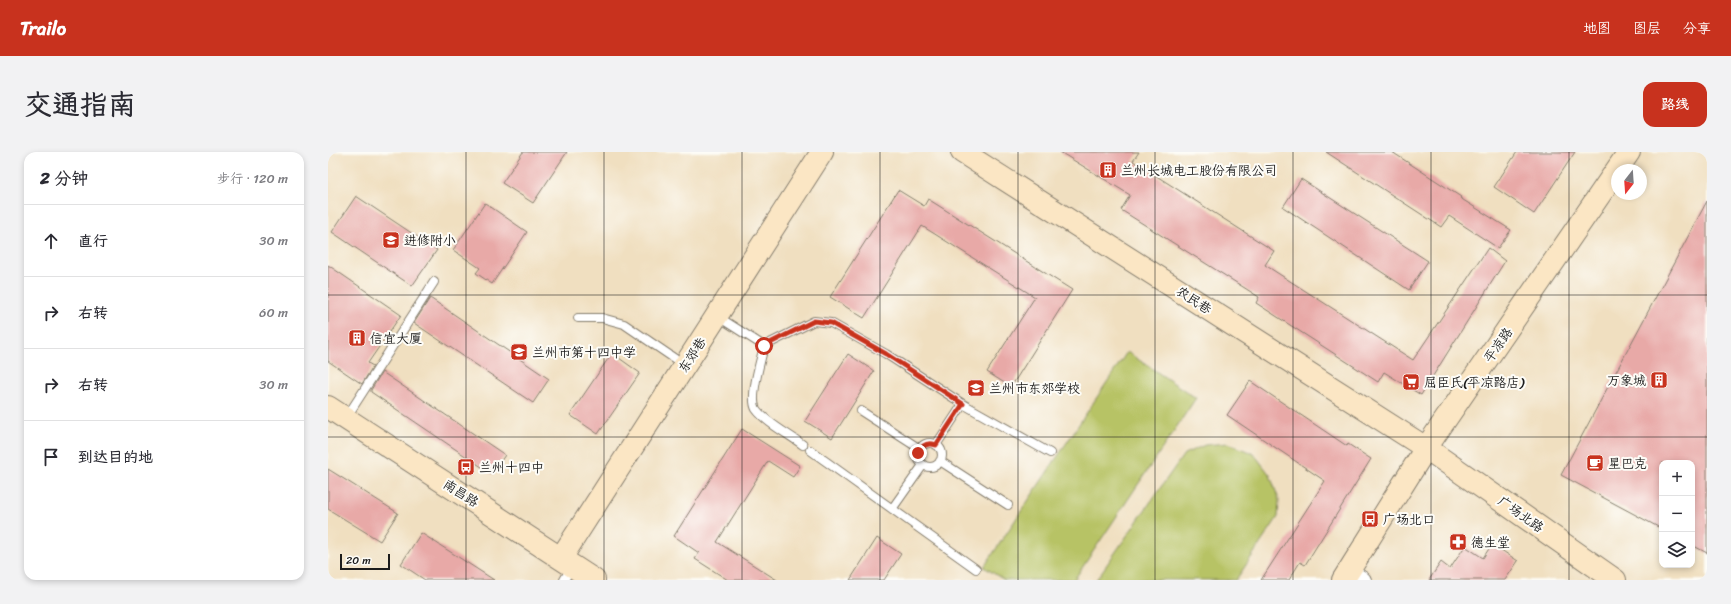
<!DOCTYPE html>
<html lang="zh">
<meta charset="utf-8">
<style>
:root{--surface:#fff;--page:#f2f2f3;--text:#2b2b33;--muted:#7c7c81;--line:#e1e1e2;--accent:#c8321e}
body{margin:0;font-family:Sriracha,"LXGW WenKai TC",sans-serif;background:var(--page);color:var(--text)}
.controls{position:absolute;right:12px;bottom:12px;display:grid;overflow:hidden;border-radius:8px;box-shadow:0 2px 6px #0003}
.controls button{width:36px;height:36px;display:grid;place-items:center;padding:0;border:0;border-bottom:1px solid var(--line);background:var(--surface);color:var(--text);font:20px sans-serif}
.compass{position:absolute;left:1283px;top:12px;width:36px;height:36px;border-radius:50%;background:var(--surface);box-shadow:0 2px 6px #0003;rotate:197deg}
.scale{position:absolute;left:12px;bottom:10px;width:50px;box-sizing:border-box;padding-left:4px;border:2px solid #1c1c1c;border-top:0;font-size:11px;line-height:14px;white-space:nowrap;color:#1c1c1c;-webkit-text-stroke:3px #fdfcf7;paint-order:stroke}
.stop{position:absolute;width:12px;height:12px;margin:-9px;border:3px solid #c8321e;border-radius:50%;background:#fff}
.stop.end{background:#c8321e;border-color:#fff;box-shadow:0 1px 4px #0008}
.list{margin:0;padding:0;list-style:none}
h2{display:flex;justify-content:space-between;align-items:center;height:52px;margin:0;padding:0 16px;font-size:17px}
h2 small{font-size:13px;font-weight:400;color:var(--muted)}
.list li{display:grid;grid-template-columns:26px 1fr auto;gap:12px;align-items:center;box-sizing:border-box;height:72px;padding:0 16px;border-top:1px solid var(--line)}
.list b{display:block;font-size:15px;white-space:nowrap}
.list em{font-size:13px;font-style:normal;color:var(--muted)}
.icon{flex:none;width:22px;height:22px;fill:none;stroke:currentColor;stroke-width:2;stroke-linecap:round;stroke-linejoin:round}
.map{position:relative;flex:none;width:1379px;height:428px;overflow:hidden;border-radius:12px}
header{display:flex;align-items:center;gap:24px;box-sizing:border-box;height:56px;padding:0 20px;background:var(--accent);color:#fff}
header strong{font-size:19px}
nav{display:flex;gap:22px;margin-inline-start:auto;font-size:14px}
.intro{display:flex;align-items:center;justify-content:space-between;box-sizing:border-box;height:96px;padding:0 24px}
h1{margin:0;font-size:28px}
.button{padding:10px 18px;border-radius:12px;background:var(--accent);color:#fff;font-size:14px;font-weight:700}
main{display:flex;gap:24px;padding:0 24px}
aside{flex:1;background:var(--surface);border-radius:12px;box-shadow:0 2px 6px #0003}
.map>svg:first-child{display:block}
.green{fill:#b7c365;stroke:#6a7040}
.building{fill:#e8a9a7}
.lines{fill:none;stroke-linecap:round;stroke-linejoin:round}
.lane-casing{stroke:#867e6e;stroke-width:10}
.street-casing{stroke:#867e6e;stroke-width:18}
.secondary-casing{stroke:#867e6e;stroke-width:24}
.lane{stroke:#fff;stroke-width:8}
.street{stroke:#fff;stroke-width:16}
.secondary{stroke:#fbe6c4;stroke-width:22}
.route{stroke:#c8321e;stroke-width:5}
.grid{fill:none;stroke:#1c1c1c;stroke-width:1;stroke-opacity:0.55}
.labels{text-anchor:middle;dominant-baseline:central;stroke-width:4;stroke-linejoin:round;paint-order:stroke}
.poi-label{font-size:13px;fill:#1c1c1c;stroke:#fdfcf7;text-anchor:start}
.street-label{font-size:13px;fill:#1c1c1c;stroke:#fdfcf7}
</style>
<header>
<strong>Trailo</strong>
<nav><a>地图</a><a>图层</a><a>分享</a></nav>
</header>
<div class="intro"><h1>交通指南</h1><a class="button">路线</a></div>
<main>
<aside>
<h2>2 分钟<small>步行 · 120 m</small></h2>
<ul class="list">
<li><svg class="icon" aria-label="ahead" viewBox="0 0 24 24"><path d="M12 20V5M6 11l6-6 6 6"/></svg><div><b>直行</b></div><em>30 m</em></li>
<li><svg class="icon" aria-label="right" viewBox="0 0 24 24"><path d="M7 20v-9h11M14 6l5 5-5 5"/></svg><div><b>右转</b></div><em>60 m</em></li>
<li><svg class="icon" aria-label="right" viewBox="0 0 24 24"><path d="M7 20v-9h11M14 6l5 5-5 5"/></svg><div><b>右转</b></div><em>30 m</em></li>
<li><svg class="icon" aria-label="arrive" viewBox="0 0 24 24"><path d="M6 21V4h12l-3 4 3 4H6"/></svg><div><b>到达目的地</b></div></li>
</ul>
</aside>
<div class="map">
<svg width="1379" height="428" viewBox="0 0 1379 428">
<rect width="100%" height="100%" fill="#fdfcf7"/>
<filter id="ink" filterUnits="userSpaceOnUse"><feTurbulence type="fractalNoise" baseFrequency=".025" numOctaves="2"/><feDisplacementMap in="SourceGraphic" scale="8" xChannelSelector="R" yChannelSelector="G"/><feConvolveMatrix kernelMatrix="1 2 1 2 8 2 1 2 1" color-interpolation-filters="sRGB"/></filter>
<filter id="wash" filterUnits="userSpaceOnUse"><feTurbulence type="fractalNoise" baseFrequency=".012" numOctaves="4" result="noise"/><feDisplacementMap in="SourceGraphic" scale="16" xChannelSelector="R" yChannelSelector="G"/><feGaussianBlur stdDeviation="0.9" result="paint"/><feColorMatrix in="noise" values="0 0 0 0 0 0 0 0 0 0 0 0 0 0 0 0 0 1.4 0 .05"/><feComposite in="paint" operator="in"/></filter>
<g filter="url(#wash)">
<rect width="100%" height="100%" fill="#f0dfc0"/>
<!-- green -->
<path class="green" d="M799,200L868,246L746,428H676L656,415Z
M900,291L926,302L942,323L951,348L950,365L908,428H768L856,302L877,293Z"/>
<g id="blocks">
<!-- building -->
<path class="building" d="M195,0H239L205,51L174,31Z
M732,0H811L805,9L946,99L937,113L1085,208L1160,96L1177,109L1093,243L1056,220L1050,230L928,151L931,145L793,58L802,43Z
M998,0H1064L1133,45L1132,46L1183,78L1170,96L1121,64L1113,75Z
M1189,0H1247L1206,62L1166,35Z
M973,27L1100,109L1081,138L955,55Z
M570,38L596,54L600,47L744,138L683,235L659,220L707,145L594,74L536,166L502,145Z
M28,44L109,98L84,134L4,80Z
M1379,49V401L1364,393V311H1334V377L1233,323Z
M157,51L199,80L164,132L148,121L152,116L125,98Z
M0,113L73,163L40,211L45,214L34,232L0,209Z
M102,146L221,227L205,251L86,171Z
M284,201L312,221L270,282L242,263Z
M520,202L546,219L504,286L477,269Z
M54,220L177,303L164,322L43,240V238Z
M922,229L1019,294L1020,292L1043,307L977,413L972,410L961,428H933L997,329L899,263Z
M414,277L472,314L465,325L440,309L389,390L449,428H400L367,407L371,401L346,384Z
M0,317L70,361L52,389L0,357Z
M93,381L166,428H97L73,412Z
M549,386L573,402L556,428H522Z
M1164,392L1190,409L1177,428H1101L1113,410L1122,417L1137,394L1155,406Z"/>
</g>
</g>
<g filter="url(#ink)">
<use href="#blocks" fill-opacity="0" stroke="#867e6e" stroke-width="1"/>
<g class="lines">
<defs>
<path id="lane" d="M389,164L436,194
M250,166H274L296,172L356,213
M436,194L486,169L503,171L558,202L635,252L722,301
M436,194C433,208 421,245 428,257C437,270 462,283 475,293
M533,259L592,297
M18,266L106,130
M590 303a12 12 0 1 1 24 0a12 12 0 1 1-24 0Z
M608,293L635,252
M482,298L648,417
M612,309L680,353
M564,357L595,313
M236,428L244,414"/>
<path id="street" d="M1021,419L1035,428"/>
<path id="secondary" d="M634,0L1098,296L1287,428
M0,255L266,428
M233,406L494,0
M1015,428L1098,296L1301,0"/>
</defs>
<!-- lane casing -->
<use href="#lane" class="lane-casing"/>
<!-- street casing -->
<use href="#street" class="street-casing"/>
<!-- secondary casing -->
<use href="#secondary" class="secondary-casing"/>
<!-- lane -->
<use href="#lane" class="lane"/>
<!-- street -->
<use href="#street" class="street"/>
<!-- secondary -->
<use href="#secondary" class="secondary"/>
</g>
</g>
<g class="lines" filter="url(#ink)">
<!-- route -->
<path class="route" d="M436,194L486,169L503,171L558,202L635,252L608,293C600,290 594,293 590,301"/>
</g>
<!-- grid -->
<path class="grid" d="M138,0V428M276,0V428M414,0V428M552,0V428M690,0V428M827,0V428M965,0V428M1103,0V428M1241,0V428M0,143H1379M0,285H1379"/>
<!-- icons -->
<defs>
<symbol id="building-square" viewBox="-11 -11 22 22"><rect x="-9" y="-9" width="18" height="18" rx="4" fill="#c8321e" stroke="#fdfcf7"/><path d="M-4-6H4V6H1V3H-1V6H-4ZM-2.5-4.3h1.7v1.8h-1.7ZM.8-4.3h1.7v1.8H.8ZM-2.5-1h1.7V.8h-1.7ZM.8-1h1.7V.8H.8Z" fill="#fff"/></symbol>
<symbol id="school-square" viewBox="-11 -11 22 22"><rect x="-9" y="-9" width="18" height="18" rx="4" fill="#c8321e" stroke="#fdfcf7"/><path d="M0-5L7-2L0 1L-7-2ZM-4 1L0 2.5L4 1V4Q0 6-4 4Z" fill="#fff"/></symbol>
<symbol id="supermarket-square" viewBox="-11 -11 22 22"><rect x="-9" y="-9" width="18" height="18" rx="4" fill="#c8321e" stroke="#fdfcf7"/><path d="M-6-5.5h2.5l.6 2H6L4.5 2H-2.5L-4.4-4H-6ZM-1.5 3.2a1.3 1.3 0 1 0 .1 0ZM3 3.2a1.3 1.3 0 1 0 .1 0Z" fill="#fff"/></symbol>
<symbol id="cafe-square" viewBox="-11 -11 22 22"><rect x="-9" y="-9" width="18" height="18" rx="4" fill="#c8321e" stroke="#fdfcf7"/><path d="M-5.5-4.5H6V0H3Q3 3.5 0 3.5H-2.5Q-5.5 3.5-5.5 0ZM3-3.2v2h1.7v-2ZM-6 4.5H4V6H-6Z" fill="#fff"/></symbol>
<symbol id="bus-square" viewBox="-11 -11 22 22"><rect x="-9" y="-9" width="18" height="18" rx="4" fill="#c8321e" stroke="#fdfcf7"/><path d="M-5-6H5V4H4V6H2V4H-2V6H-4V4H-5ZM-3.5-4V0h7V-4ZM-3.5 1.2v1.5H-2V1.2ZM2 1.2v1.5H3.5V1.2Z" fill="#fff"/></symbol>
<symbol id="pharmacy-square" viewBox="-11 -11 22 22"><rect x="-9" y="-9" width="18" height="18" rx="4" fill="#c8321e" stroke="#fdfcf7"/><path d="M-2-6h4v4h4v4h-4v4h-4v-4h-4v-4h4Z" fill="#fff"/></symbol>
</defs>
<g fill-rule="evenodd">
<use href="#building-square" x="770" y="8" width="20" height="20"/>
<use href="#school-square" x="53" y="78" width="20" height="20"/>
<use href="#building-square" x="19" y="176" width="20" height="20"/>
<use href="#school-square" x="181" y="190" width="20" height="20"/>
<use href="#building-square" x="1321" y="218" width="20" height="20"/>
<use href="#supermarket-square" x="1073" y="220" width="20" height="20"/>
<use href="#school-square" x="638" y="226" width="20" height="20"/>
<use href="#cafe-square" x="1257" y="301" width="20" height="20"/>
<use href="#bus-square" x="128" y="305" width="20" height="20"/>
<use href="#bus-square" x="1032" y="357" width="20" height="20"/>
<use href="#pharmacy-square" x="1120" y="380" width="20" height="20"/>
</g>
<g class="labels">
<!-- poi labels -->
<g class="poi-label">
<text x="793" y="18">兰州长城电工股份有限公司</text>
<text x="76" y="88">进修附小</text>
<text x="42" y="186">信宜大厦</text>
<text x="204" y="200">兰州市第十四中学</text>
<text x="1318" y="228" text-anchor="end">万象城</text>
<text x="1096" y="230">屈臣氏(平凉路店)</text>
<text x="661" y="236">兰州市东郊学校</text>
<text x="1280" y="311">星巴克</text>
<text x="151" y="315">兰州十四中</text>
<text x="1055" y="367">广场北口</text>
<text x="1143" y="390">德生堂</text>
</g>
<!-- street labels -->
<g class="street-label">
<text transform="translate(866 148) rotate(33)">农民巷</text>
<text transform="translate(1170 193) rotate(-55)">平凉路</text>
<text transform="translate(364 203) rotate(-57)">东郊巷</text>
<text transform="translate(133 341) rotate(33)">南昌路</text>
<text transform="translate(1193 362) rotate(35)">广场北路</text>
</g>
</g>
</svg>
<div class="controls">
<button>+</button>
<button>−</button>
<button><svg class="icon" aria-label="layers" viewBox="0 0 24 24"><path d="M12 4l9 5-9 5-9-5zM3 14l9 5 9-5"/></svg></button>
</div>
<svg class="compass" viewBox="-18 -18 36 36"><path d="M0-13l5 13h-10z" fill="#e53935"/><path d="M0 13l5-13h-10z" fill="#7c7c81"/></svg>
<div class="scale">20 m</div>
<div class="stop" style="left:436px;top:194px"></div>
<div class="stop end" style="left:590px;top:301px"></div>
</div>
</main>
